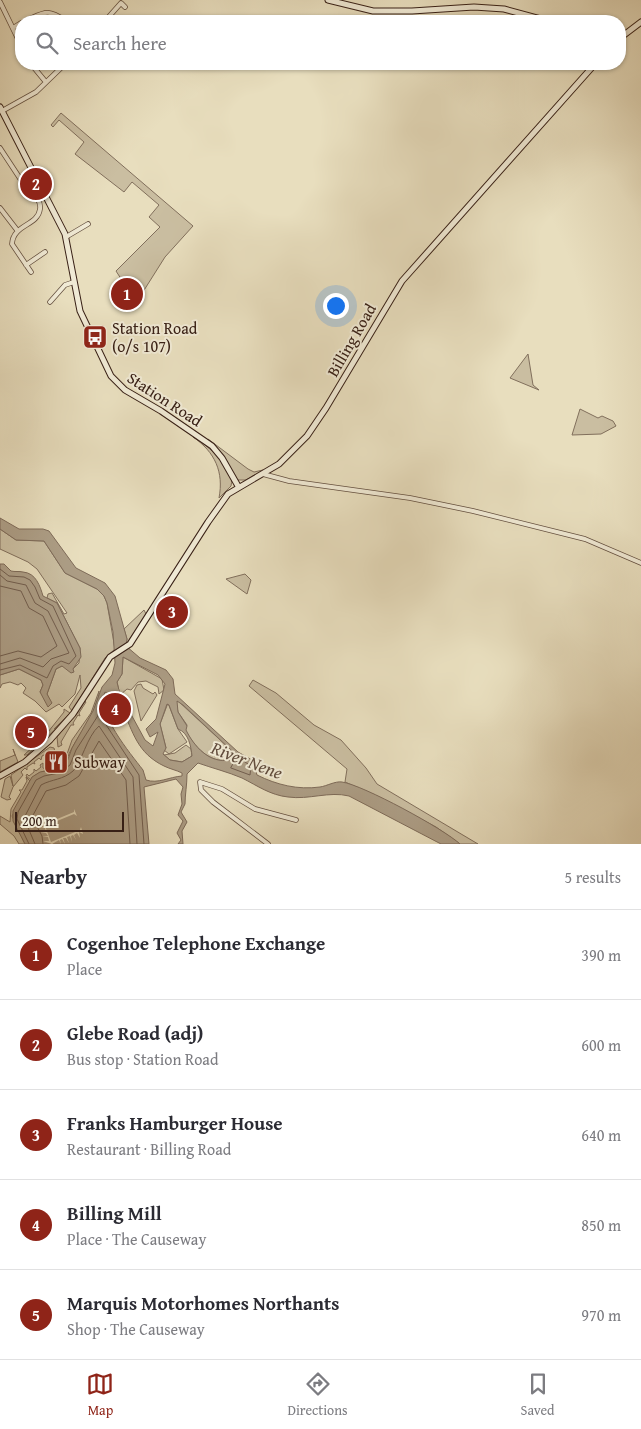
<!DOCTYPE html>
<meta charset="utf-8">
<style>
:root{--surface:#fff;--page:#f7f7f7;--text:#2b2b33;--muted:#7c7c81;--line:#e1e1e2;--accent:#8f2418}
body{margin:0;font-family:"Gentium Book Plus",serif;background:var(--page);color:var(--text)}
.scale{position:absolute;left:15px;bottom:12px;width:109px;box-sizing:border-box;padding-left:5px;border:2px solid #382016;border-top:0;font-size:14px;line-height:18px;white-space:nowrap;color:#382016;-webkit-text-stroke:4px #f0ead5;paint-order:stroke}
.you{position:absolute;left:335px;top:305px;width:18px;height:18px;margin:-12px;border:4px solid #fff;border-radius:50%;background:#1a73e8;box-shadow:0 0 0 8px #1a73e833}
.badge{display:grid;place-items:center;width:32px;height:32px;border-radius:50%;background:var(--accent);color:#fff;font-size:16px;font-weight:700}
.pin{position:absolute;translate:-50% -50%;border:2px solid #fff;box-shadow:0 1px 5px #0006}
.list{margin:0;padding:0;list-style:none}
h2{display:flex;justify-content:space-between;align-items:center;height:65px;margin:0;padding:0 20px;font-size:21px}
h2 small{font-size:16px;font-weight:400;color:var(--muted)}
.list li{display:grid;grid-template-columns:32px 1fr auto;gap:15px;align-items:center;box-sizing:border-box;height:90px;padding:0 20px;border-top:1px solid var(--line)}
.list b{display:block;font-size:19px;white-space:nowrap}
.list p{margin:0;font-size:16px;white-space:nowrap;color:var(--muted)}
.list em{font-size:16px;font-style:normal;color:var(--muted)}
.icon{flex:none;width:28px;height:28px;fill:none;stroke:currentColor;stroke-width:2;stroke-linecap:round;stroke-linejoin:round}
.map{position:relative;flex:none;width:641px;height:844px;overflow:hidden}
.search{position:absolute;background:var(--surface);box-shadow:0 1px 4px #0004;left:15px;right:15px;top:15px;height:55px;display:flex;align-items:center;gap:12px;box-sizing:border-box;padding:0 18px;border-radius:20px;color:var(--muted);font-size:19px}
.sheet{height:515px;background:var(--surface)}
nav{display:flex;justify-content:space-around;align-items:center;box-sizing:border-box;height:70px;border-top:1px solid var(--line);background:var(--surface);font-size:14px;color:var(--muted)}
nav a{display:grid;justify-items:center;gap:2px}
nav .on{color:var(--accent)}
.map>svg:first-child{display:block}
.green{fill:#cabea1;stroke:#816f5c}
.water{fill:#ac9d85;stroke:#7e6b59;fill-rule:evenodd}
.pier{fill:#e8debe}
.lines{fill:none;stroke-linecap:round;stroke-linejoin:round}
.shore{stroke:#725e4e;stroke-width:1}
.river{stroke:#ac9d85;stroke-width:6}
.street-casing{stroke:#645040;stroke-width:5.5}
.secondary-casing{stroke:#382016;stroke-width:7}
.street{stroke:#f0ead5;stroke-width:4}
.secondary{stroke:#f0ead5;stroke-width:5}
.labels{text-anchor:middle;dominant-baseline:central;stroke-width:4;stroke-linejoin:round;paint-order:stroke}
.poi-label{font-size:16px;fill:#382016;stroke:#f0ead5;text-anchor:start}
.street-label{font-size:16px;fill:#382016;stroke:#f0ead5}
.water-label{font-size:18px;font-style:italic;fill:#614c3d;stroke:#f0ead5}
</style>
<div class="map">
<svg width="641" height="844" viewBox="0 0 641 844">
<rect width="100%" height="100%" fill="#e8debe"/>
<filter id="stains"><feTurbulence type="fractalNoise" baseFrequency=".004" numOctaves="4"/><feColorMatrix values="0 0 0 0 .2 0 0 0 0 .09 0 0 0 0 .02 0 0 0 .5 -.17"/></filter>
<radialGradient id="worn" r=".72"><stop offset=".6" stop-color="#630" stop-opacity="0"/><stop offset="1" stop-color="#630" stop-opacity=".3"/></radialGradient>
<!-- green -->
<path class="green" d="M61,113L193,226L165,257L141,295L125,285L116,271L160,227L149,217L159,205L132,182L124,192L75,154L84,142L59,120L53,127L51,125Z
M528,354L533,385L539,390L510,378Z
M580,409L598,418L602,416L613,421L616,426L601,434L572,435Z
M193,437C207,445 236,468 231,486L219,498C224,472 215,452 193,437Z
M208,439L248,469L254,472L263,470L246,480H237L218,449Z
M0,529L16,540L44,541L65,573L97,589L104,596L107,603L115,649L105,658L72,711L69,707L81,688L80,675L75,694L62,707L59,704L46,712L35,701L23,693L26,688L21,683L18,685L10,682L2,684L0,688V675L19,669L41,680L43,685L40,692L51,703L47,694L56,669L62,666L73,669L79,663L80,648L57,603L47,598L48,594L52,593L64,614L67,613L37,569L28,562L0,549Z
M245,574L251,580L247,594L226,579Z
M144,610L146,614L126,645L127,639L124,629Z
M123,657L162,679L164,690L159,694L158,687L146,681L138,682L131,690L127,689L120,695L117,682L122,674Z
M253,680L276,693L314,725L341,740L366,768L377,784L478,844H460L436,827L375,795L345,782L347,769L249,686Z
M141,684L143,688L153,694L155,692L157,695L141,721L134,691L137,685Z
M99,691C99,710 80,732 71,750C68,754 68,760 65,763C55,771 37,769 31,780L26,776L27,774L29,776L34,772V769L36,771L41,767L40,765L43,763V768L48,770L60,764L62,760L57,756L67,754L72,740L91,713Z
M85,701L86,702L79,713L80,716L78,715L73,723L74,725H71L61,742L62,745L58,747L57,737Z
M178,701L231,750L230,760C209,764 194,746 185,730L187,725L178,712L176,702Z
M168,703L178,729L187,742L169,754L164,750L166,748L160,724Z
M64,709L70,713L54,729L70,714L28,757L40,743L27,755H24L44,737L64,712Z
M186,745L191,749L192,756L182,762L170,760L164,755L175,753Z
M50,747L54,748L55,752L53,754L52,751L42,756L41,760L39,758L34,762L35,764L33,763L27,767V770L25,768L21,772L23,775L13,787L9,797L11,799L7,800L1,797L5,779L10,776L13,786L11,775Z
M13,749L18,762L0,772V761L15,755Z
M26,777L30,781L12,816L25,844H19L14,836L0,824V816L10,822L11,809L21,792L19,790H22L27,781Z"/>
<!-- water -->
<path class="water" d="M0,518L19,529H43L49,531L76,568L105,583L115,596L127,639L126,646L140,658L166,670L173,679L175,694L238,752L259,764L256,772L257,775C277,785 298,790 320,787C327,786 335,781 342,782C363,785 444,829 460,844H441L349,796C329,791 309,800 288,797C270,795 258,786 242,778C228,772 212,768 198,763L187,774C187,785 185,795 185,804L181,812L187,822L182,831L183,844H178L181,840L177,833L183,821L178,815L182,804L181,794L183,787L176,779L144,787L149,844H25L13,821V811L32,777L40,772L57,769L67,762L72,748L93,711L102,687L112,675L115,663L113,632L107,603L104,596L97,589L65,573L44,541L16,540L0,529ZM123,657L158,675L165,684L156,719L146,729L150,737L158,732L153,746L145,740L126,705L122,708C133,732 137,753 164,766C170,769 176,770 182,773V776C169,777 158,784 146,780L143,770C130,753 96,713 105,692L112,697L120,695L117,682L122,674ZM177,701L183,705L231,750L230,760C209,764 194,746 186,730L187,726L178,712ZM167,704L169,705L178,729C189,733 191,747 192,756L182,762L170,760L163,754L166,748L160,724Z
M0,564H4L11,571C15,572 19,571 23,572C36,573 40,586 43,596L57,603L80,648L81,657L73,669L74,672L71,673L62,666L56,669L47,694L52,703L48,707L40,692L43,685L41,680L19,669L0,675Z"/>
<!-- pier -->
<path class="pier" d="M74,809L77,816L74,814L45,826L51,842L80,830L81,827L83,834L79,832L80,838L77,833L74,835L76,840L73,835L71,836L72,842L70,836L67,837L69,843L66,838H63L65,844L62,839L60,840L61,844L59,840L52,844L43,841H49L48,837L42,836H48L46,833L40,832H46L45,828L38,827H44L41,818L45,824L74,812Z"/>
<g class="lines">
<!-- shore -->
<path class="shore" d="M0,569L9,576L24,577L30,580L35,587L40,599L53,606L76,656L69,664L61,661L53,666L47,678L20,665L0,670
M0,575L7,581L26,585L35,603L48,611L69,653L51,659L43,667L20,658L0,664
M0,586L21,591L29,608L43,616L57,646L41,657L18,651L0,656
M236,759L239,758L251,766L250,775L231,768Z
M29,844L17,819L18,812L36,780L44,776L59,773L70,765L76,750L99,714L139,775L144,844
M35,844L24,818L41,785C52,779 63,780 73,771C81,764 87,736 99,726L133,777L137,844
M43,844L42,836L32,817L46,791L66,785L79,776L99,741L126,780L130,844"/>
<!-- river -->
<path class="river" d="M115,689L127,713"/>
<defs>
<path id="street" d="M0,2L21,45
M25,21C45,12 47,8 66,21
M105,21L121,3L125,7
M13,28L21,23
M31,64L45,81
M2,111L36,92L65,64
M0,148L21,180
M0,208L17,230
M66,237L88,224
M26,265L45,252
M31,272L12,244C13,224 38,226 40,209C42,197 26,190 21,180L33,173
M50,302L65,285L74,282
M263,474L289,481L410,498L473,511L585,539L641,563
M268,844L213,802L201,790L200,782L222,789L255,809L296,820"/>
<path id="secondary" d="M328,0L373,11H412L474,7L504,9L548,21
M620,38L641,22
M0,107L65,234L80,311L111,376L125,390L161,411L212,446L222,458L238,486
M0,776L25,762L50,740L73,714L110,657L130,644L208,522L228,494L279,464L307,436L326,408L402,281L595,64"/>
</defs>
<!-- street casing -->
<use href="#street" class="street-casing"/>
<!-- secondary casing -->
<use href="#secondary" class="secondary-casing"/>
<!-- street -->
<use href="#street" class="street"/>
<!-- secondary -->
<use href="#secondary" class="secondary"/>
</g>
<!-- icons -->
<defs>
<symbol id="bus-square" viewBox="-11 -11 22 22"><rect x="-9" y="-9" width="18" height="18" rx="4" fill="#8f2418" stroke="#f0ead5"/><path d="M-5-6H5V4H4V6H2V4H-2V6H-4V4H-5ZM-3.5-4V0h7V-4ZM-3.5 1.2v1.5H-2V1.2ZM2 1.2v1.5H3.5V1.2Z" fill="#fff"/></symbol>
<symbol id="restaurant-square" viewBox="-11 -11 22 22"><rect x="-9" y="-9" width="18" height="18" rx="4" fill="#8f2418" stroke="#f0ead5"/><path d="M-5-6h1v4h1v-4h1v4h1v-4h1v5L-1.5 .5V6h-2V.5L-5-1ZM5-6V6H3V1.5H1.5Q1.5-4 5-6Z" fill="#fff"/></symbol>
</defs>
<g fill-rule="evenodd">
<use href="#bus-square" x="81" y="323" width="28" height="28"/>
<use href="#restaurant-square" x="42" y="748" width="28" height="28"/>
</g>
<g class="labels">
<!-- poi labels -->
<g class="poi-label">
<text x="112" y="328">Station Road<tspan x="112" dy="18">(o/s 107)</tspan></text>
<text x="74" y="762">Subway</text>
</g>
<!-- street labels -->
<g class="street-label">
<text transform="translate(351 340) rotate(-60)">Billing Road</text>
<text transform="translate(165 399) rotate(33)">Station Road</text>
</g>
<!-- water labels -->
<g class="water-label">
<text transform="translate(247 760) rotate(21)">River Nene</text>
</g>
</g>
<rect width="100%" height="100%" filter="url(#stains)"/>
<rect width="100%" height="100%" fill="url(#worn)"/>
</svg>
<div class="scale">200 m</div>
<div class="you"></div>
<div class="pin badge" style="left:127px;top:294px">1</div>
<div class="pin badge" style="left:36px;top:184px">2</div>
<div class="pin badge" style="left:172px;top:612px">3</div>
<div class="pin badge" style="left:115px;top:709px">4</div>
<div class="pin badge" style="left:31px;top:732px">5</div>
<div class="search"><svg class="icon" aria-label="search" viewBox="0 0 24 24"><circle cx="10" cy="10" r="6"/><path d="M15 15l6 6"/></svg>Search here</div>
</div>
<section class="sheet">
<h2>Nearby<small>5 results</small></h2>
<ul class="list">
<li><span class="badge">1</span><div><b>Cogenhoe Telephone Exchange</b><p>Place</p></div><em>390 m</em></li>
<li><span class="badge">2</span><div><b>Glebe Road (adj)</b><p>Bus stop · Station Road</p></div><em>600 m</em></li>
<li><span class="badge">3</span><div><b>Franks Hamburger House</b><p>Restaurant · Billing Road</p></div><em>640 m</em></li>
<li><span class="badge">4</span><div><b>Billing Mill</b><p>Place · The Causeway</p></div><em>850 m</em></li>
<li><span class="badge">5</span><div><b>Marquis Motorhomes Northants</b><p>Shop · The Causeway</p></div><em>970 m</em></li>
</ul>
</section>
<nav>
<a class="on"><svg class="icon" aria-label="map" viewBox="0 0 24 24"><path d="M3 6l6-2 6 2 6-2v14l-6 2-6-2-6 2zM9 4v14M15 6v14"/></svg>Map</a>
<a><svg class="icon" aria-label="directions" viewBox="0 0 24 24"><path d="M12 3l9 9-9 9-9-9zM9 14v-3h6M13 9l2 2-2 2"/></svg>Directions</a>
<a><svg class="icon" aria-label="saved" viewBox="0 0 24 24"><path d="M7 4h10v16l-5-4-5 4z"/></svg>Saved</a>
</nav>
